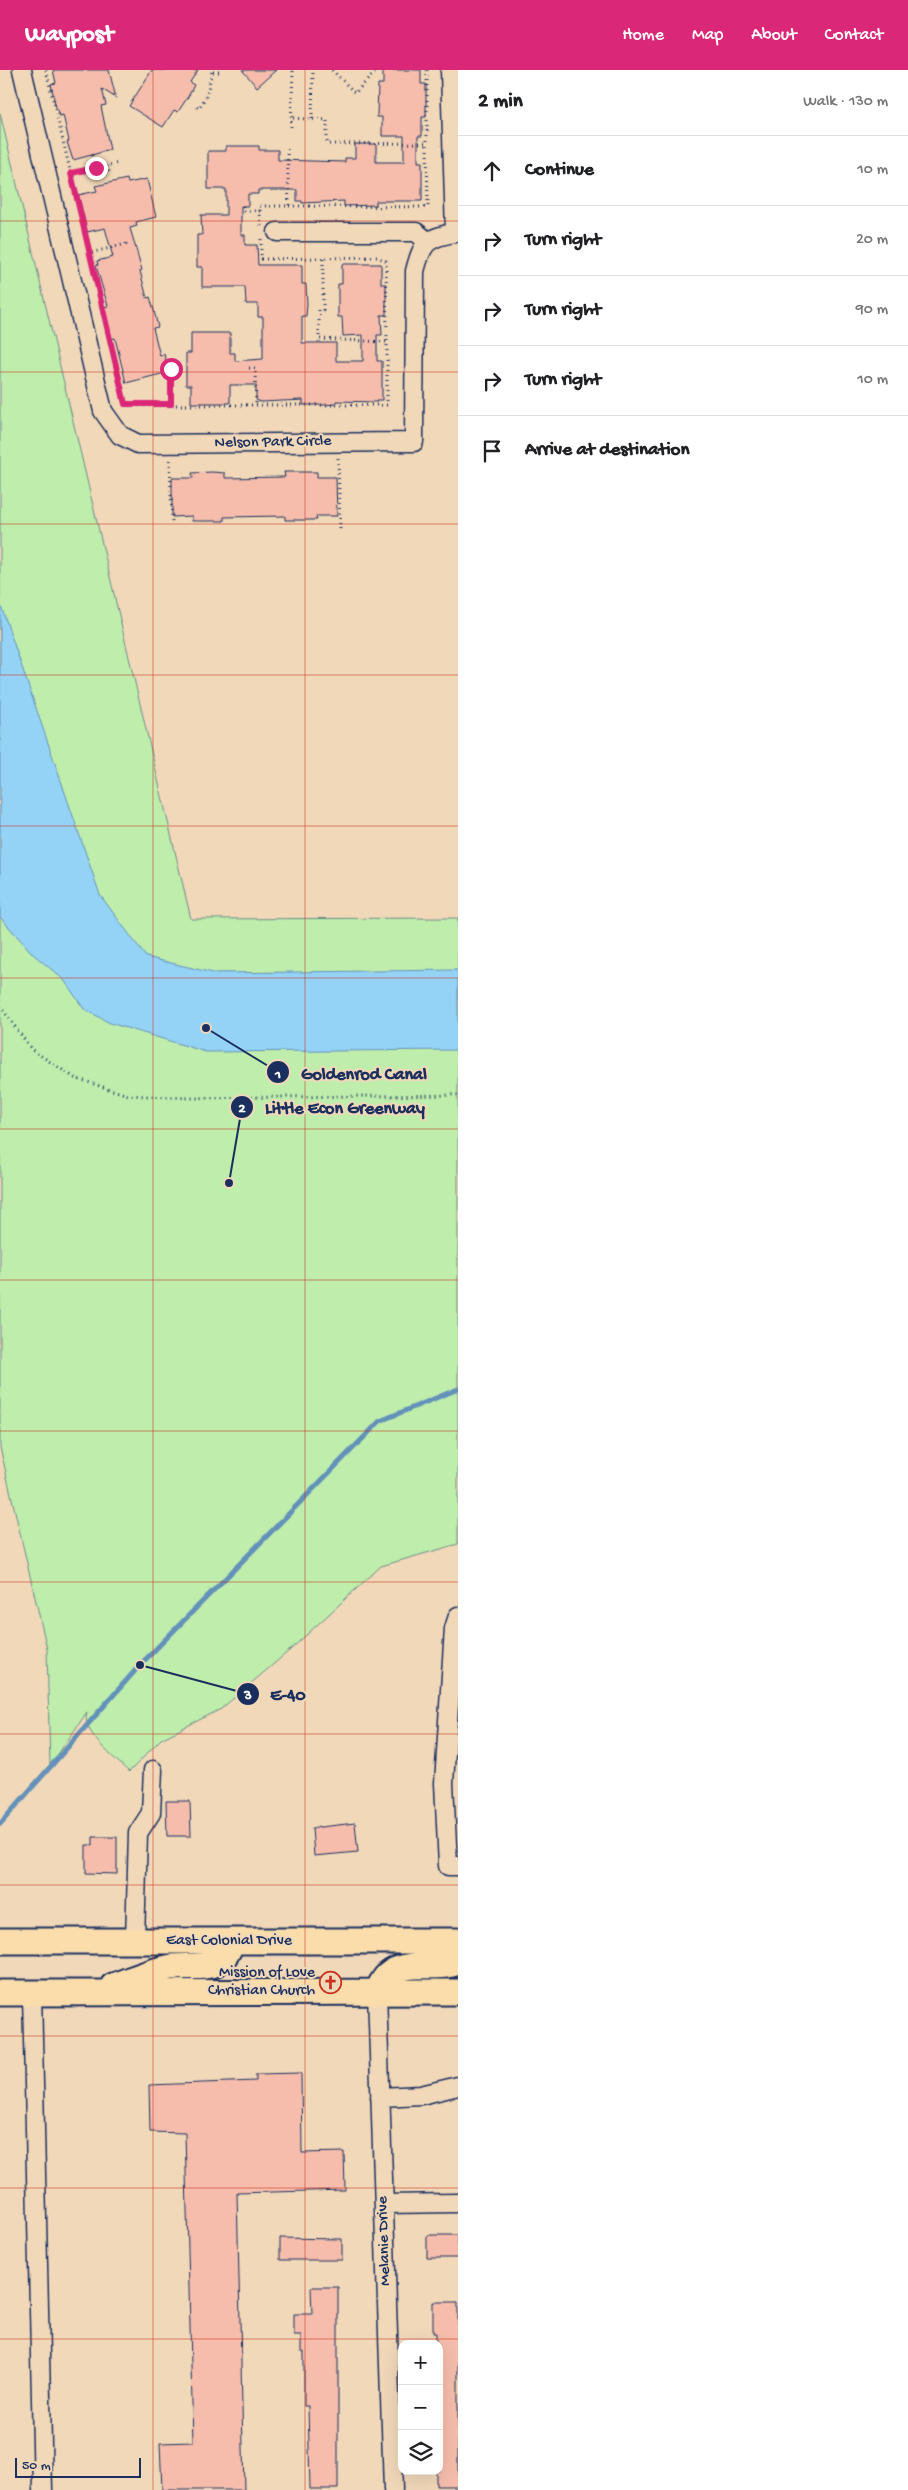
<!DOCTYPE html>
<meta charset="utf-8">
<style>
:root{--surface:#fff;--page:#f6f6f6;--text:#202124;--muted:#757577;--line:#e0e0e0;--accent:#db2777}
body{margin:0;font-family:"Gochi Hand",sans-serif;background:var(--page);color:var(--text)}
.controls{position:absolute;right:15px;bottom:15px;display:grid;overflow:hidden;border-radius:10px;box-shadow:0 5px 20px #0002}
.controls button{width:45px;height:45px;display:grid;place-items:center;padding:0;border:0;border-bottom:1px solid var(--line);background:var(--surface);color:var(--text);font:25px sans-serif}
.scale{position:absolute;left:15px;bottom:12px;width:126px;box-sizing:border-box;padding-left:5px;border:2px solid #1b2f5e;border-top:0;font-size:14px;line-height:18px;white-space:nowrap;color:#1b2f5e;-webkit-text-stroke:4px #f1d8b9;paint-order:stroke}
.stop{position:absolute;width:15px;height:15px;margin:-11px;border:4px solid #db2777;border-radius:50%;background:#fff}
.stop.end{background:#db2777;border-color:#fff;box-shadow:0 1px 5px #0008}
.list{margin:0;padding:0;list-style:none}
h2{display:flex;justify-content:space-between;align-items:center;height:65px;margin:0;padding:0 20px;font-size:21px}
h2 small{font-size:16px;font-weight:400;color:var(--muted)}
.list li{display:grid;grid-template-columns:32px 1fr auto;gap:15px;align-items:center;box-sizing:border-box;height:70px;padding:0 20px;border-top:1px solid var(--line)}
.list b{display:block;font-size:19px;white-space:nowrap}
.list em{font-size:16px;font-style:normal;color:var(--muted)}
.icon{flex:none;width:28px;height:28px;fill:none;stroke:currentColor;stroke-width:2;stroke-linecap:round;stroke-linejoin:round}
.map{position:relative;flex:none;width:458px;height:2420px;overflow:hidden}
header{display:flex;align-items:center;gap:30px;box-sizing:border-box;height:70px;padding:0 25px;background:var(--accent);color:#fff}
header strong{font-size:24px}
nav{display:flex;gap:28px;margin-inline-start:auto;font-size:18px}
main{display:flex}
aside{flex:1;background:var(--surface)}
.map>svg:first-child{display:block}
.green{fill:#beedac;stroke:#6c8e85}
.water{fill:#95d3f6;stroke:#6491b9}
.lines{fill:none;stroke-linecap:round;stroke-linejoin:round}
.stream{stroke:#6491b9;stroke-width:5}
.building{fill:#f6bdac;stroke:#1b2f5e}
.minor-casing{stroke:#1b2f5e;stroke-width:21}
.highway-casing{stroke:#1b2f5e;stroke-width:29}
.path{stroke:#1b2f5e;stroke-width:3;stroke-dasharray:1 4;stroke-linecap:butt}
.minor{stroke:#f1d8b9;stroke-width:18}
.highway{stroke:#faddab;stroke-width:25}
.route{stroke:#db2777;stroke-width:6}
.grid{fill:none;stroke:#c8321e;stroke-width:1;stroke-opacity:0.55}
.labels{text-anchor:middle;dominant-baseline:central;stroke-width:4;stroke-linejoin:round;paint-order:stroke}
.street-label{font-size:16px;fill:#1b2f5e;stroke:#f1d8b9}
.poi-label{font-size:16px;fill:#1b2f5e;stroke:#f1d8b9;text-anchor:end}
.leader{fill:none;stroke:#1b2f5e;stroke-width:2}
.callout-dot{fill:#1b2f5e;stroke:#f1d8b9;stroke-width:2}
.mark-label{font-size:15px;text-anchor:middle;font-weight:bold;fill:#fff}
.callout-label{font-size:18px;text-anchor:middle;font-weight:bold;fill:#1b2f5e;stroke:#f1d8b9;stroke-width:4;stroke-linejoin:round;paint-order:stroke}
</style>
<header>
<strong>Waypost</strong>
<nav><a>Home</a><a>Map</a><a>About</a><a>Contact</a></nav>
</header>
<main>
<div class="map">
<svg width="458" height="2420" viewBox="0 0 458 2420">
<rect width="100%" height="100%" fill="#f1d8b9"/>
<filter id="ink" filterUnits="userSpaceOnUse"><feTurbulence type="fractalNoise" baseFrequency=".02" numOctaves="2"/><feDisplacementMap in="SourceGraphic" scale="10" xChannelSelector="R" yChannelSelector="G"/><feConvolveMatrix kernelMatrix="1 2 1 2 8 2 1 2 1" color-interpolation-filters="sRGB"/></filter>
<g filter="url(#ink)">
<!-- green -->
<path class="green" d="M0,43L191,849L458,848V1474L381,1496L290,1580L221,1639L161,1669L129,1702C116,1689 80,1662 87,1642L50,1696L47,1579L0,1377Z"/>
<!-- water -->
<path class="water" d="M0,533L100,825L146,887L213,903L458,900V980L206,982L110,953L84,939L64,910L33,884L0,847Z"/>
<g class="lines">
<!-- stream -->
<path class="stream" d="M0,1754L140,1595L380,1351L458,1319"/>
</g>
<!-- building -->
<path class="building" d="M53,0H109L116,28L102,19L106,35L101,36L110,80L73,90L67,72L69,71L63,45L59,46L55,34L51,14L56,13Z
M152,0H198L190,12L194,15L189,25L178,42L174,40L163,57L129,36Z
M242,0H276L257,17Z
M383,0H421V14H426V47H422V66H418V92H422V131H376V135L344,136V131L302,133V131H297V120H258V124H248V136H241V165H245V175H257L258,195H302V214H306L307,234L306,246H302V273H336V291H363V265L343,266L342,247H338V214H342V194H381V214H386V245H381L382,265H377V291H382V330H377V332L336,331V334L323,335H303V330L261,332L256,330V315H230V333H191V315H186V283H191V263H230V283H235V291L263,289V247H258V234H246L245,217H202V197H197V165H202L201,145H226V119H208V81H226V76H259V80H278V90L345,92V88H355V74H376V92H404V66H382V47H377L378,14H383Z
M127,109L128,113L147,109L156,147L136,152L137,156L130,158L142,200L140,201L147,228L150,227L153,237L158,257L153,258L160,286L164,284L169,302L126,313L115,268L111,269L108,256L103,237L108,236L96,196L98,195L97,191L113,187L105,158L87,162L78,125L97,121L95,116Z
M212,402L225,403V408L285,407L284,402H317V407H336L337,446H316L317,450H285V446L224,447V451H192V446L172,447V408H193L192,403Z
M166,1731H190L191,1766H167Z
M355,1753L358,1782L314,1786L312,1758Z
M93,1767H117V1804L86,1803V1775H93Z
M301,2003L302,2083L344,2082L345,2120L237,2123L244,2420H162L160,2373L193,2372L185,2063L150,2062L149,2015L256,2011V2004Z
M427,2165H458V2188H427Z
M280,2168L342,2169V2190H280Z
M311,2217H338V2419H310L308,2336H304V2282H301V2265H294V2244H312Z
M433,2232H458V2416H436V2401H439V2274H436V2263H433Z"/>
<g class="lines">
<defs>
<path id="minor" d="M22,0L103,341L120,365L138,374L414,372L415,201C422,174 426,167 455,163L450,0
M277,162H416L427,171
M458,1546L454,1558L444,1713L448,1796H458
M135,1871L138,1763L151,1743L153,1700
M377,1922L393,2420
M32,1923L43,2420
M380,2027L421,2025L458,2016
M384,2134L458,2133"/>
<path id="highway" d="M0,1871H458
M113,1916C131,1910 152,1900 172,1897C199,1894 221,1905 232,1871
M377,1922C380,1917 383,1909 388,1905C406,1889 437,1901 458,1892
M0,1923L458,1922"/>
</defs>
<!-- minor casing -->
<use href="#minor" class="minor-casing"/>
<!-- highway casing -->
<use href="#highway" class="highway-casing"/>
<!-- path -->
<path class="path" d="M46,0L90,183L126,174V172
M332,0L355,23L377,0
M427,0V73
M213,2H220
M197,37L199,38L207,25L212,0
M312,49L313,0
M291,57L293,0
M92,85L96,98
M107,96L110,105
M71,103L119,93
M243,136L244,141H260L261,158
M289,136L428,137L427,73L327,74V50L291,48
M260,141V136H289L287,78
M261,169V189L323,188
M90,183L125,335H171V299L174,298
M249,298H255L256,335
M171,335H387V272L319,269V240H323V188L377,187L386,191L387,272
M338,388L340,459
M170,390L172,452
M0,936L32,980L75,1008L128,1025L190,1028L458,1025"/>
<!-- minor -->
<use href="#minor" class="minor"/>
<!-- highway -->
<use href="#highway" class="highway"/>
</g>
</g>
<g class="lines" filter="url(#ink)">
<!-- route -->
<path class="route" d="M96,98L71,103L125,334H171V299"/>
</g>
<!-- grid -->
<path class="grid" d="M153,0V2420M305,0V2420M0,151H458M0,302H458M0,454H458M0,605H458M0,756H458M0,908H458M0,1059H458M0,1210H458M0,1361H458M0,1512H458M0,1664H458M0,1815H458M0,1966H458M0,2118H458M0,2269H458"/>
<!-- icons -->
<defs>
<symbol id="church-ring" viewBox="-11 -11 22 22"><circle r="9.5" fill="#f1d8b9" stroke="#c8321e" stroke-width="1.5"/><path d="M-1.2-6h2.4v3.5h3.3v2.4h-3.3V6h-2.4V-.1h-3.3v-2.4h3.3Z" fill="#c8321e"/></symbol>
</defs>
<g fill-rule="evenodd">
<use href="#church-ring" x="318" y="1900" width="25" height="25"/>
</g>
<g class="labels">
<!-- street labels -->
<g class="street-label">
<text transform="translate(273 373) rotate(-1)">Nelson Park Circle</text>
<text x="229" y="1871">East Colonial Drive</text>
<text transform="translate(385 2171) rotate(-92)">Melanie Drive</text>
</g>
<!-- poi labels -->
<g class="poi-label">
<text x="315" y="1903">Mission of Love<tspan x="315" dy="18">Christian Church</tspan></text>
</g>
</g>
<!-- callouts -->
<path class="leader" d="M206 958L278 1002M229 1113L242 1037M140 1595L248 1624"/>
<g class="callout-dot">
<circle cx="206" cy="958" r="5"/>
<circle cx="229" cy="1113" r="5"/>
<circle cx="140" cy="1595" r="5"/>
<circle cx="278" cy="1002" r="12"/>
<circle cx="242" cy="1037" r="12"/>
<circle cx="248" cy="1624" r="12"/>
</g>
<g class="mark-label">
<text x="278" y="1008">1</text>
<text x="242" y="1042">2</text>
<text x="248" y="1629">3</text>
</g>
<g class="callout-label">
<text x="364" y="1009">Goldenrod Canal</text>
<text x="345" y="1043">Little Econ Greenway</text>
<text x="288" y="1630">E-40</text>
</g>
</svg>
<div class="controls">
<button>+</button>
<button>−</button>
<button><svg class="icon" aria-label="layers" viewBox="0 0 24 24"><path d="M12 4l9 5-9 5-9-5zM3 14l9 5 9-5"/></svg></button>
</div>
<div class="scale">50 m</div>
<div class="stop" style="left:171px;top:299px"></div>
<div class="stop end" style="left:96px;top:98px"></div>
</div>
<aside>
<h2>2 min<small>Walk · 130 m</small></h2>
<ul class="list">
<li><svg class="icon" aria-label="ahead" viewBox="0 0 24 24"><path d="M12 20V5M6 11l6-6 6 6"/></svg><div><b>Continue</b></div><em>10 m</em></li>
<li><svg class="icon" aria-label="right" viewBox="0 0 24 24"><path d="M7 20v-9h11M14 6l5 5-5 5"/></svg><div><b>Turn right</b></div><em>20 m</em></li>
<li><svg class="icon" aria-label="right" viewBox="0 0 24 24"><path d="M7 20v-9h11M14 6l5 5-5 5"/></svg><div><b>Turn right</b></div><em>90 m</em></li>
<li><svg class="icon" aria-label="right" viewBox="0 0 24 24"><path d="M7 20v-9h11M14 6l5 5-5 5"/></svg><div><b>Turn right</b></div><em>10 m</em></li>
<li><svg class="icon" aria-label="arrive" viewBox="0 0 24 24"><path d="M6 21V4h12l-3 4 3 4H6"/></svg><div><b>Arrive at destination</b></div></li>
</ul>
</aside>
</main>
